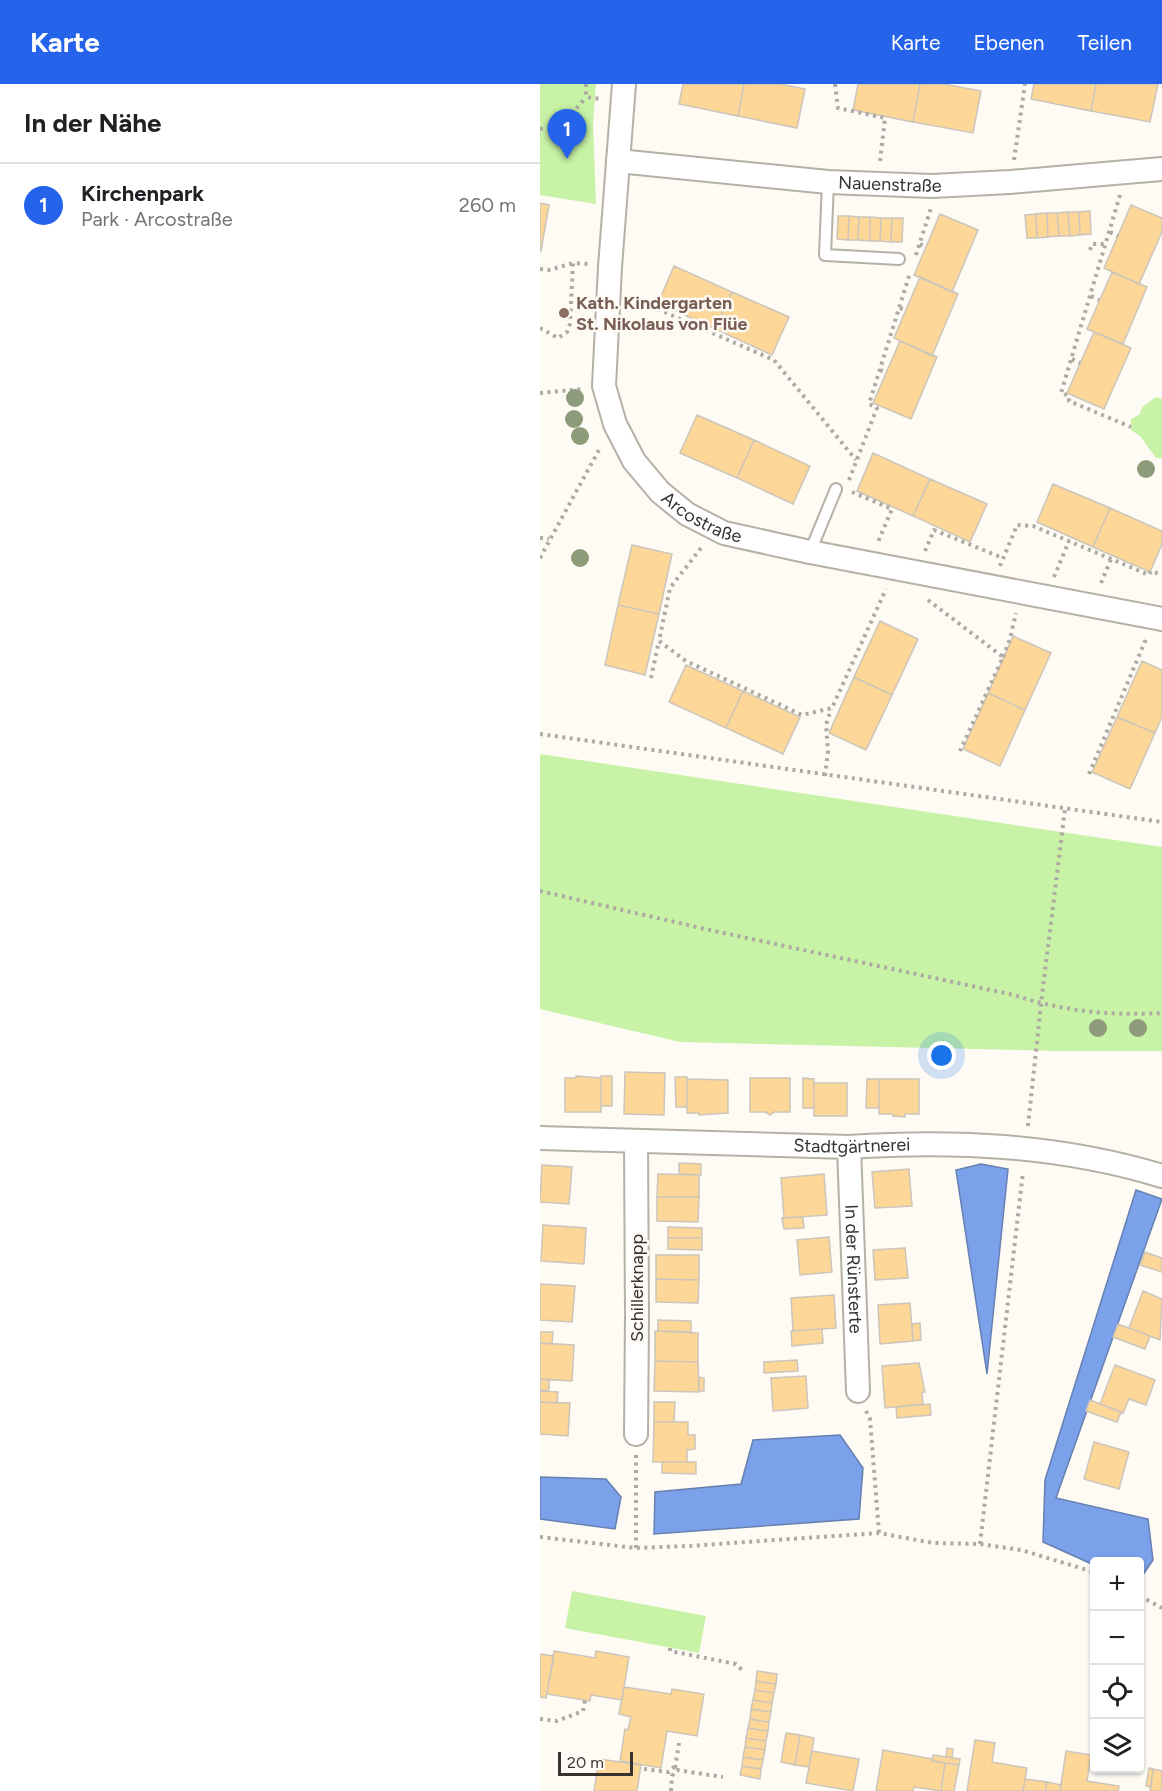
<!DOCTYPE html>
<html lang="de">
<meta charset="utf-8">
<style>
:root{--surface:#fff;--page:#f6f6f6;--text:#202124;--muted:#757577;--line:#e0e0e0;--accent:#2563eb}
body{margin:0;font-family:Figtree,sans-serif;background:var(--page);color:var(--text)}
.controls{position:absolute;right:18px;bottom:18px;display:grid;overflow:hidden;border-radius:6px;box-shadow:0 2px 4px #0004}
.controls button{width:54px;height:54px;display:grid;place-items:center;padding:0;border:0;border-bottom:2px solid var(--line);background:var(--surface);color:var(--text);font:30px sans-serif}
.scale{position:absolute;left:18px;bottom:15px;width:75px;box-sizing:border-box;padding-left:6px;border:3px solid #36332f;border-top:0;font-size:16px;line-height:21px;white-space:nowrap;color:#36332f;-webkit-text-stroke:4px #fefaf4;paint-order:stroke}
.you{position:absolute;left:402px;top:972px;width:21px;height:21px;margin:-15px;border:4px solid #fff;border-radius:50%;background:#1a73e8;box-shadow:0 0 0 9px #1a73e833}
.badge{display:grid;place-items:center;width:39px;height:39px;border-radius:50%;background:var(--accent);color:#fff;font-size:20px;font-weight:700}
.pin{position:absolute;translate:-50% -50px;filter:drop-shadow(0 2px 3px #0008)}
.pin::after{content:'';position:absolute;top:32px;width:21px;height:18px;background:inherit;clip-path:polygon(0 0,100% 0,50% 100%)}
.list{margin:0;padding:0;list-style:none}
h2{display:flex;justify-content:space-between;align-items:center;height:78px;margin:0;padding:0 24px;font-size:26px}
h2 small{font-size:20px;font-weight:400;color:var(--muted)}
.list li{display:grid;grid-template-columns:39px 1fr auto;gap:18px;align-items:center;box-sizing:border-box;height:84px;padding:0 24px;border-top:2px solid var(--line)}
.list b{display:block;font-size:22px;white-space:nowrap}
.list p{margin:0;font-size:20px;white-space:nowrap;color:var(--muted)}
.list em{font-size:20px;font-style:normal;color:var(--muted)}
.icon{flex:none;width:33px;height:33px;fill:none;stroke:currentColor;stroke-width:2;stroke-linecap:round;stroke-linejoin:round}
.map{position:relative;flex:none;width:622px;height:1707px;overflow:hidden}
header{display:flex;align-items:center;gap:36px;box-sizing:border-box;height:84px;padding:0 30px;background:var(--accent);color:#fff}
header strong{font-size:28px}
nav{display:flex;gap:33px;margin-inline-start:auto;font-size:21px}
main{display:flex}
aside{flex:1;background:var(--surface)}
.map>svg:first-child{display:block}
.green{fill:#c8f3a6}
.water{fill:#7aa1e9;stroke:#6680b1;stroke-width:1.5}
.building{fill:#fdd797;stroke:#cbc5bb;stroke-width:1.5}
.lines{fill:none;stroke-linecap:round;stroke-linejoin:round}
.lane-casing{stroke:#b6b0a6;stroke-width:14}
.street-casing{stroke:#b6b0a6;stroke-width:26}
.path{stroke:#adaaa4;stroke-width:4;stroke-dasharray:3 4.5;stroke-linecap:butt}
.lane{stroke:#fff;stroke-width:10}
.street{stroke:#fff;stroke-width:22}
.tree{fill:#8e9b7a}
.education-dot{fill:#8d6e63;stroke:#fefaf4;stroke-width:2}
.labels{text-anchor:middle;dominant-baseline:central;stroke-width:5;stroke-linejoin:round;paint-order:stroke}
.street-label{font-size:18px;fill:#36332f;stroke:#fefaf4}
.education-label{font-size:18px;font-weight:bold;fill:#785e54;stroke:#fefaf4;text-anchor:start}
</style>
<header>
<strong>Karte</strong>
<nav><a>Karte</a><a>Ebenen</a><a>Teilen</a></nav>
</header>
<main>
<aside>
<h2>In der Nähe<small></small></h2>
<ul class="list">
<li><span class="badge">1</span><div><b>Kirchenpark</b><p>Park · Arcostraße</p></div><em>260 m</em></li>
</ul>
</aside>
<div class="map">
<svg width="622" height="1707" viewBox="0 0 622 1707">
<rect width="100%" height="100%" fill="#fefaf4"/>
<!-- green -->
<path class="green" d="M0,0H56L53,39L56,120L0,111Z
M616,313L622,315V374H616L600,352L591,346V335L600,330L602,323Z
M0,670L622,763V967H516L140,958L0,925Z
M32,1507L166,1532L159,1569L25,1544Z"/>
<!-- water -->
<path class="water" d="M441,1080L468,1085L447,1290L416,1086Z
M596,1106L622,1115L516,1414L608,1435L613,1476L600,1495V1478H554V1481L503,1458L505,1396Z
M300,1351L323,1384L319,1435L114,1450L115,1408L201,1400L213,1356Z
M0,1393L66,1395L81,1413L75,1445L0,1435Z"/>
<!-- building -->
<path class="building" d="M143,0H204L198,32L139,20Z
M204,0H240L265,5L257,44L198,32Z
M318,0H380L373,38L313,26Z
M380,0H404L441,7L433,49L373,38Z
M494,0H556L551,27L491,15Z
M556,0H618L610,38L551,27Z
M0,119L9,121L1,167H0Z
M591,121L622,134V148L599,200L564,184Z
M550,127L551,150L540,151L539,128Z
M528,128H539L540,151L530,152Z
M528,128L530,152H519L517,129Z
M507,129H517L519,152L508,153Z
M507,129L508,153L497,154L496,130Z
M400,130L438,146L412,208L374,191Z
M496,130L497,154H487L485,131Z
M298,132H309L308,156L297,155Z
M309,132L319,133L318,156H308Z
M319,133H330V157L318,156Z
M330,133L341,134L340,157H330Z
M341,134H352L351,158L340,157Z
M352,134H363L362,158H351Z
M134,182L192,208L175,245L118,219Z
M572,188L607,203L583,260L547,245Z
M380,193L418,210L392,272L354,254Z
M192,208L249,233L232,271L175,245Z
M554,248L591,264L564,325L527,309Z
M360,257L397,273L371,335L333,319Z
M157,331L214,356L197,394L140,369Z
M214,356L270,382L253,420L197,394Z
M333,369L390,395L373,432L317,407Z
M390,395L447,420L430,458L373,432Z
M513,400L570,424L553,463L497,438Z
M570,424L622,447V460L610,488L553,463Z
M92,461L132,470L119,530L78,521Z
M78,521L119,530L105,591L65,581Z
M340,537L378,555L352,611L314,593Z
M473,552L511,569L485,626L448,609Z
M602,577L622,586V633L615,649L577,633Z
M146,581L203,607L186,644L129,618Z
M314,593L352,611L326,666L289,649Z
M203,607L260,633L243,670L186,644Z
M448,609L485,626L460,682L423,665Z
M577,633L615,649L590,705L552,688Z
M85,988L125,989L124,1031L84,1030Z
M36,992L61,994V1028H25V994H36Z
M61,992H72V1022H61Z
M135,993H147V1023H136Z
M210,994H250V1028H234L230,1031L225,1028H210Z
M263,994L274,995V1024H263Z
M147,995L188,996V1029L159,1031V1029H147Z
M327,995H339V1024H326Z
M339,995H379V1030H365V1033L353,1032V1030H339Z
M274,999H307V1032H274Z
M139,1079L161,1080V1091L139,1090Z
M2,1081L32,1083L29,1120L0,1118Z
M369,1085L372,1122L335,1124L332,1088Z
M118,1090L159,1091V1113H117Z
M284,1090L287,1131L244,1134L241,1094Z
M117,1113H159L158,1138L117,1137Z
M263,1133L264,1144L244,1145L242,1134Z
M3,1141L46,1144L44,1180L1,1177Z
M128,1143L162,1144V1154H128Z
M289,1153L292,1188L260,1191L257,1156Z
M128,1154H162V1166L128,1165Z
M365,1164L368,1194L335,1196L333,1166Z
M605,1168L622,1174V1188L600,1181Z
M116,1171H159V1196L116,1195Z
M116,1195L159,1196L158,1219L116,1218Z
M0,1200L35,1202L32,1238L0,1236Z
M603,1207L622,1215L620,1256L589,1244Z
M294,1211L296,1244L253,1247L251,1214Z
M370,1219L373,1257L340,1260L338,1221Z
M118,1236L151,1237V1248L118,1247Z
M380,1239L381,1256L373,1257L372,1240Z
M578,1240L610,1252L605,1265L573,1253Z
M282,1245L283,1259L252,1262L251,1247Z
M115,1247L158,1249V1278L115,1277Z
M0,1248H13L12,1260L0,1259Z
M0,1259L34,1261L32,1297L0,1295Z
M257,1276L258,1287L224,1289V1278Z
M115,1277L158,1278L159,1308L114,1307Z
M379,1279L385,1308H382L383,1320L345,1324L342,1282Z
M575,1281L615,1296L606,1321L589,1315L583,1329L560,1320Z
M266,1292L268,1324L233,1327L231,1294Z
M159,1293L164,1294V1307H159Z
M0,1295L9,1296V1307L0,1306Z
M0,1307L18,1308L17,1319L0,1318Z
M550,1316L581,1328L577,1338L546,1327Z
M0,1318L30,1319L28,1352L0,1350Z
M114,1318H135L134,1338H114Z
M390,1320L391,1331L357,1334L356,1323Z
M114,1338H148V1351H155V1365L147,1366V1378H113Z
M554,1358L589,1368L579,1405L544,1395Z
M122,1378H156V1390L122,1389Z
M14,1567L55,1574L56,1567L89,1573L82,1616L51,1611L50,1617L7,1610Z
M0,1570L14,1572L6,1614L0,1613Z
M217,1587L237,1590L236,1600L216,1597Z
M216,1597L236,1600L234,1609L215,1606Z
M84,1603L131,1610L132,1605L164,1610L157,1652L127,1647L121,1684L80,1677L85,1645L88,1646L91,1633L79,1630Z
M215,1606L234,1609L232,1619L213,1616Z
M213,1616L232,1619L231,1628L211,1625Z
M211,1625L231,1628L229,1638L210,1635Z
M210,1635L229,1638L228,1647L208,1644Z
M208,1644L228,1647L226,1657L206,1654Z
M246,1649L260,1651L255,1681L241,1678Z
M260,1651L274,1654L269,1683L255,1681Z
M206,1654L226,1657L225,1666L205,1663Z
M435,1656L455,1659L452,1678L487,1684L483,1707H427Z
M205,1663L225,1666L223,1676L203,1673Z
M407,1664L413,1665L412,1674L406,1673Z
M343,1666L393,1675L392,1677L405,1679L401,1707L374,1703L373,1707H336Z
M272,1667L319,1675L313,1707L266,1699Z
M526,1667L551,1671L547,1697L579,1702L578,1707H520Z
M393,1671L420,1675L419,1681L392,1677Z
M203,1673L223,1676L221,1685L202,1682Z
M59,1675L101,1681L97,1707H54Z
M405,1679L419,1681L414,1707H401Z
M202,1682L221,1685L220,1695L200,1691Z
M609,1684L613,1685L611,1703L606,1702Z
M613,1685L622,1687V1707H610Z
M485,1695L507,1698L505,1707H483Z
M507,1698L521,1701L520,1707H505Z"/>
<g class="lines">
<defs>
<path id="lane" d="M288,98L285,171L359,175
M270,468L296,405"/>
<g id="street">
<path id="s1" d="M84,0L70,183L64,302L75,340L94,377L120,408L147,430L184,449L270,468L622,535"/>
<path id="s2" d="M78,77L288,98L392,102L470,98L622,85"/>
<path id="s3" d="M0,1054L309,1063C415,1056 520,1061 622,1092"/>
<path id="s4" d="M309,1063L318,1307"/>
<path d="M96,1350L97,1232L96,1058"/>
</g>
</defs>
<!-- lane casing -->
<use href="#lane" class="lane-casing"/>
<!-- street casing -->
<use href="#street" class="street-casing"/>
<!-- path -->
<path class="path" d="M46,0V13L62,15
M295,0L298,24L345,34L340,78
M0,45L22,42L46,13
M474,76L485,0
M580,111L521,309L529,312V317L591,343
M570,148L578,152
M380,160L386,164
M550,166L552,160H567
M376,171L391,124
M0,185L9,186L33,179
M551,212L559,216
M90,213L234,276L316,376
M360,224L366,227
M0,244L18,254L27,248L30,240L33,179L49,180
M532,275L540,279
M340,286L347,289
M0,309L42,305
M309,396L337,324L329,320L370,189
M312,408L352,425L338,458
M0,454L9,455
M161,464L130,504L119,557L146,577L262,631L292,624L346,505
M385,467L394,446L463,474
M0,474L60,364
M460,482L477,441L493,442L609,491L611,487L622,491
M514,493L529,457
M561,499L571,475
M388,516L463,573L420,667
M463,573L470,555L476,529
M111,594L119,557
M0,650L622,738
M549,690L606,555
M285,692L288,667L286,641L291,625
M0,807L165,845L474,911C521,927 572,932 622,929
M488,1042L501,920L525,725
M326,1327L330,1335L339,1449
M96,1371V1464
M0,1453L96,1464L148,1462L339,1449L393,1459L440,1460L481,1466L554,1488
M440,1460L483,1088
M600,1512L622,1524
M130,1564V1567L196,1580L202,1586
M0,1635L17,1637L43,1627L45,1616
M135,1684L139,1659
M104,1685L129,1688L134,1683
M131,1707L132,1692L137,1686L183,1693"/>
<!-- lane -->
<use href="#lane" class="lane"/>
<!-- street -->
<use href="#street" class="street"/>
</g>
<!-- trees -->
<g class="tree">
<circle cx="35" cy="314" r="9"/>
<circle cx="34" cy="335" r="9"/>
<circle cx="40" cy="352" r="9"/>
<circle cx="606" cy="385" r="9"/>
<circle cx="40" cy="474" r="9"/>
<circle cx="558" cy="944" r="9"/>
<circle cx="598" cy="944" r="9"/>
</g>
<!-- markers -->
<circle class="education-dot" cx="24" cy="229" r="6"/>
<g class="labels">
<!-- street labels -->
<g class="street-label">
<text stroke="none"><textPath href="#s2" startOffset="273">Nauenstraße</textPath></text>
<text stroke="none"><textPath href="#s1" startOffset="474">Arcostraße</textPath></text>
<text stroke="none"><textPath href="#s3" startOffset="312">Stadtgärtnerei</textPath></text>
<text stroke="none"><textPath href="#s4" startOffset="122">In der Rünsterte</textPath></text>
<text transform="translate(97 1204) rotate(-90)">Schillerknapp</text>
</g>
<!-- education labels -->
<g class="education-label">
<text x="36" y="219">Kath. Kindergarten<tspan x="36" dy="21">St. Nikolaus von Flüe</tspan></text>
</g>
</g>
</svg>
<div class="controls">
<button>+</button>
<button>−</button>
<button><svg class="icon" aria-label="locate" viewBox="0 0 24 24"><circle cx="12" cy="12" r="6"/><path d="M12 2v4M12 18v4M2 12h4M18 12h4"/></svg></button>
<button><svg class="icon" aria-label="layers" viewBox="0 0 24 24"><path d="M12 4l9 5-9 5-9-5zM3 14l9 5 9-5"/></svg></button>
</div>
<div class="scale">20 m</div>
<div class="you"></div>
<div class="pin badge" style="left:27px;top:75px">1</div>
</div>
</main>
